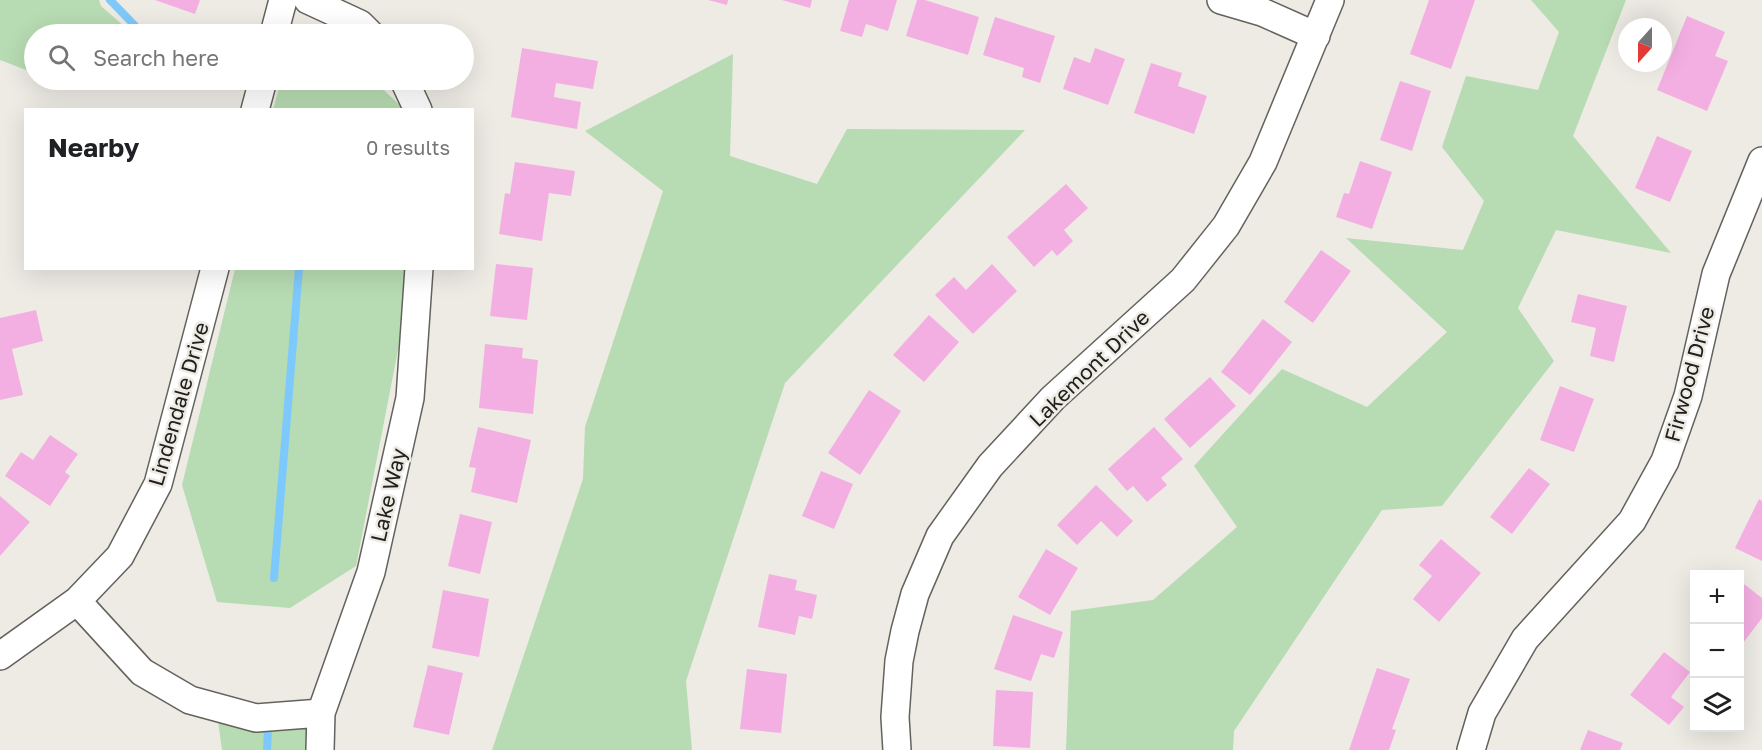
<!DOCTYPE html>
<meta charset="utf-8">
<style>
:root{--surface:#fff;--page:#f6f6f6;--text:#202124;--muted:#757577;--line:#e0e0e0}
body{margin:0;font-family:"Golos Text",sans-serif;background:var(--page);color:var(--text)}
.controls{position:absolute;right:18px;bottom:18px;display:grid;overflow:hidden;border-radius:0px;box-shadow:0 6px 24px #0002}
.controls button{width:54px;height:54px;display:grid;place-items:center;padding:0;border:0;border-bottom:2px solid var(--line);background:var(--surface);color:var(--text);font:30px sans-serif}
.compass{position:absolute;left:1618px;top:18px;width:54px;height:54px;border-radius:50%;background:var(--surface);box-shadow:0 6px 24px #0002;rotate:201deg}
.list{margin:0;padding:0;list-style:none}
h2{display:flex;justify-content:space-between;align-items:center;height:78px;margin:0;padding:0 24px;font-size:26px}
h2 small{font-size:20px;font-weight:400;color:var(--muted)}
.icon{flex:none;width:33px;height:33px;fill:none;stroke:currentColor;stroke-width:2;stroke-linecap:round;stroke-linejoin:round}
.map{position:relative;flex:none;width:1762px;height:750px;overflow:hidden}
.search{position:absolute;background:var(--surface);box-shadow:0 6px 24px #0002;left:24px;top:24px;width:450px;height:66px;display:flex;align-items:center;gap:15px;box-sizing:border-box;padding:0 21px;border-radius:33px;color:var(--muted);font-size:22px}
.panel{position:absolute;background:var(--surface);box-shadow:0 6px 24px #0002;left:24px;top:108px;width:450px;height:162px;border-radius:0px}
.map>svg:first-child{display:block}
.green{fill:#b7dbb2}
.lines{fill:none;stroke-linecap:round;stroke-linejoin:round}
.stream{stroke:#7ec9fb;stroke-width:8}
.building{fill:#f4afe2}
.minor-casing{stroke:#63625c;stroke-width:30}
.minor{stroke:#fff;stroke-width:27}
.labels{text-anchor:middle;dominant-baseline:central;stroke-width:5;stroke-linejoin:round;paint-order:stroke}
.street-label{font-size:21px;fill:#21201e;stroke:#edebe4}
</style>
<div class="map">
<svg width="1762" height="750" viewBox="0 0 1762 750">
<rect width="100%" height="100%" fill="#edebe4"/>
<!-- green -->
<path class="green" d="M0,0H99L101,6L133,34H34V73L0,60Z
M1531,0H1626L1573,136L1671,253L1556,230L1518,308L1554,361L1442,506L1382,510L1234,731L1233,750H1066L1071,611L1153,600L1237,527L1194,466L1282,369L1367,407L1447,332L1346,238L1463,250L1484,201L1442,147L1466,76L1538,90L1559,32Z
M733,54L730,156L817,184L847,129L1025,130L785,383L686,681L692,750H492L583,479L585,427L663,191L585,131Z
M281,80H373L404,109L273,110Z
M235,269H405V314L356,566L290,608L217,602L182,485Z
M218,721L313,726L312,750H222Z"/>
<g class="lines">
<!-- stream -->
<path class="stream" d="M110,0L143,34
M274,578L299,268
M267,750L268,729"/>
</g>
<!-- building -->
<path class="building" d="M155,0H200L195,14Z
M708,0H728L727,5Z
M782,0H812L810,8Z
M849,0H897L888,31L866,24L862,37L840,31Z
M917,0H925L979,17L968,55L906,36Z
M1429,0H1475L1451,69L1410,54Z
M1687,16L1725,32L1715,56L1728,61L1707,111L1657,90Z
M995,17L1055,36L1040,83L1022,77L1024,68L983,55Z
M522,48L598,61L593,89L556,83L554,97L581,102L577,129L511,117Z
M1095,48L1125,59L1108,105L1063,89L1074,57L1090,63Z
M1151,63L1182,73L1178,86L1207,96L1194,134L1134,113Z
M1400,81L1431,91L1412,151L1380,140Z
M1657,136L1692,151L1670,202L1635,188Z
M1360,161L1392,172L1372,229L1336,217L1344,193L1349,194Z
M515,162L575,171L571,196L549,193L542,241L499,234L505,193L510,194Z
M1066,184L1088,208L1064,230L1073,241L1057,256L1052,250L1034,267L1007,237Z
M1321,250L1351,271L1313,323L1284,302Z
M496,264L533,268L527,320L490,316Z
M992,264L1017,291L973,334L935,295L954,277L966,290Z
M1578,294L1627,306L1614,362L1590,356L1596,328L1571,322Z
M36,310L43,341L12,349L23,395L0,400V318Z
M929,315L959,342L924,382L893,355Z
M1263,319L1292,342L1250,395L1221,372Z
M485,344L523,348L522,358L538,360L533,414L479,408Z
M1210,377L1236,406L1190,448L1164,419Z
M1560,386L1594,399L1574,452L1540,440Z
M869,390L901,411L860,475L828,453Z
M478,427L531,440L517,503L471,492L476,468L469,467Z
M1154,427L1183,459L1161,478L1167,485L1147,502L1133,486L1127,491L1108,469Z
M50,435L78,454L65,472L70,476L50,506L5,476L21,452L33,460Z
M1529,468L1550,484L1512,534L1490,517Z
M821,471L853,484L834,529L802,516Z
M1096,485L1133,521L1117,537L1101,521L1077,545L1057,525Z
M0,496L30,522L0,556Z
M1759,499L1762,501V561L1735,548Z
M460,514L492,522L480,574L448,566Z
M1441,539L1481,573L1439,622L1413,599L1432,576L1419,565Z
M1046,549L1078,568L1050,615L1018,597Z
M769,574L797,580L795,590L817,595L812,619L799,616L795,635L758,627Z
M1740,581L1762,598V618L1740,647Z
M443,590L489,599L479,657L432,648Z
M1013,615L1063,632L1054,658L1041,654L1031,681L994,669Z
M1664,652L1690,672L1671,697L1684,707L1669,725L1630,695Z
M428,665L463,673L449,735L413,727Z
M1377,668L1410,679L1392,729L1396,730L1389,750H1349Z
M747,669L787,674L781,733L740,729Z
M996,690L1033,692L1030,748L993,746Z
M1588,730L1623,743L1620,750H1580Z"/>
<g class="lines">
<defs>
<path id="minor" d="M308,0L360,24L370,34
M1221,0L1262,12L1316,36
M274,34L283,0
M404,80L418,110
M255,110L263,80
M77,601L142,672L190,700L256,718L321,713L320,750
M0,656L77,601L120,556L158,484L215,268
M321,713L371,572L410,398L419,268
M897,750L895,717L899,661L905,631L915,594L940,536L990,466L1053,398L1183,280L1226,226L1263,162L1330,0
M1471,750L1482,713L1525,639L1632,521L1665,461L1688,396L1716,274L1762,161"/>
</defs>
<!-- minor casing -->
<use href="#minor" class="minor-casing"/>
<!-- minor -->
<use href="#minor" class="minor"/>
</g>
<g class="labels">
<!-- street labels -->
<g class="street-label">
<text transform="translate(1089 368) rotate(-44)">Lakemont Drive</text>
<text transform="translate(1689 374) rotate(-75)">Firwood Drive</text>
<text transform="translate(178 404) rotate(-74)">Lindendale Drive</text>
<text transform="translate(388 495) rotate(-77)">Lake Way</text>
</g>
</g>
</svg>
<div class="controls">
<button>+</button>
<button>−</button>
<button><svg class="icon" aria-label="layers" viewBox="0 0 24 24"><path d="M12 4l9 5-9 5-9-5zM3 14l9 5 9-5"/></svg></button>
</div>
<svg class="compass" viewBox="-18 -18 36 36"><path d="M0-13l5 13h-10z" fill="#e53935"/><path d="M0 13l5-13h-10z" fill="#757577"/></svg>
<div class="search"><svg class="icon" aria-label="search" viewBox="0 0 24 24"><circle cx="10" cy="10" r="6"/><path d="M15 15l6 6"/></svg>Search here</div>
<section class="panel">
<h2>Nearby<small>0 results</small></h2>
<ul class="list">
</ul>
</section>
</div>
